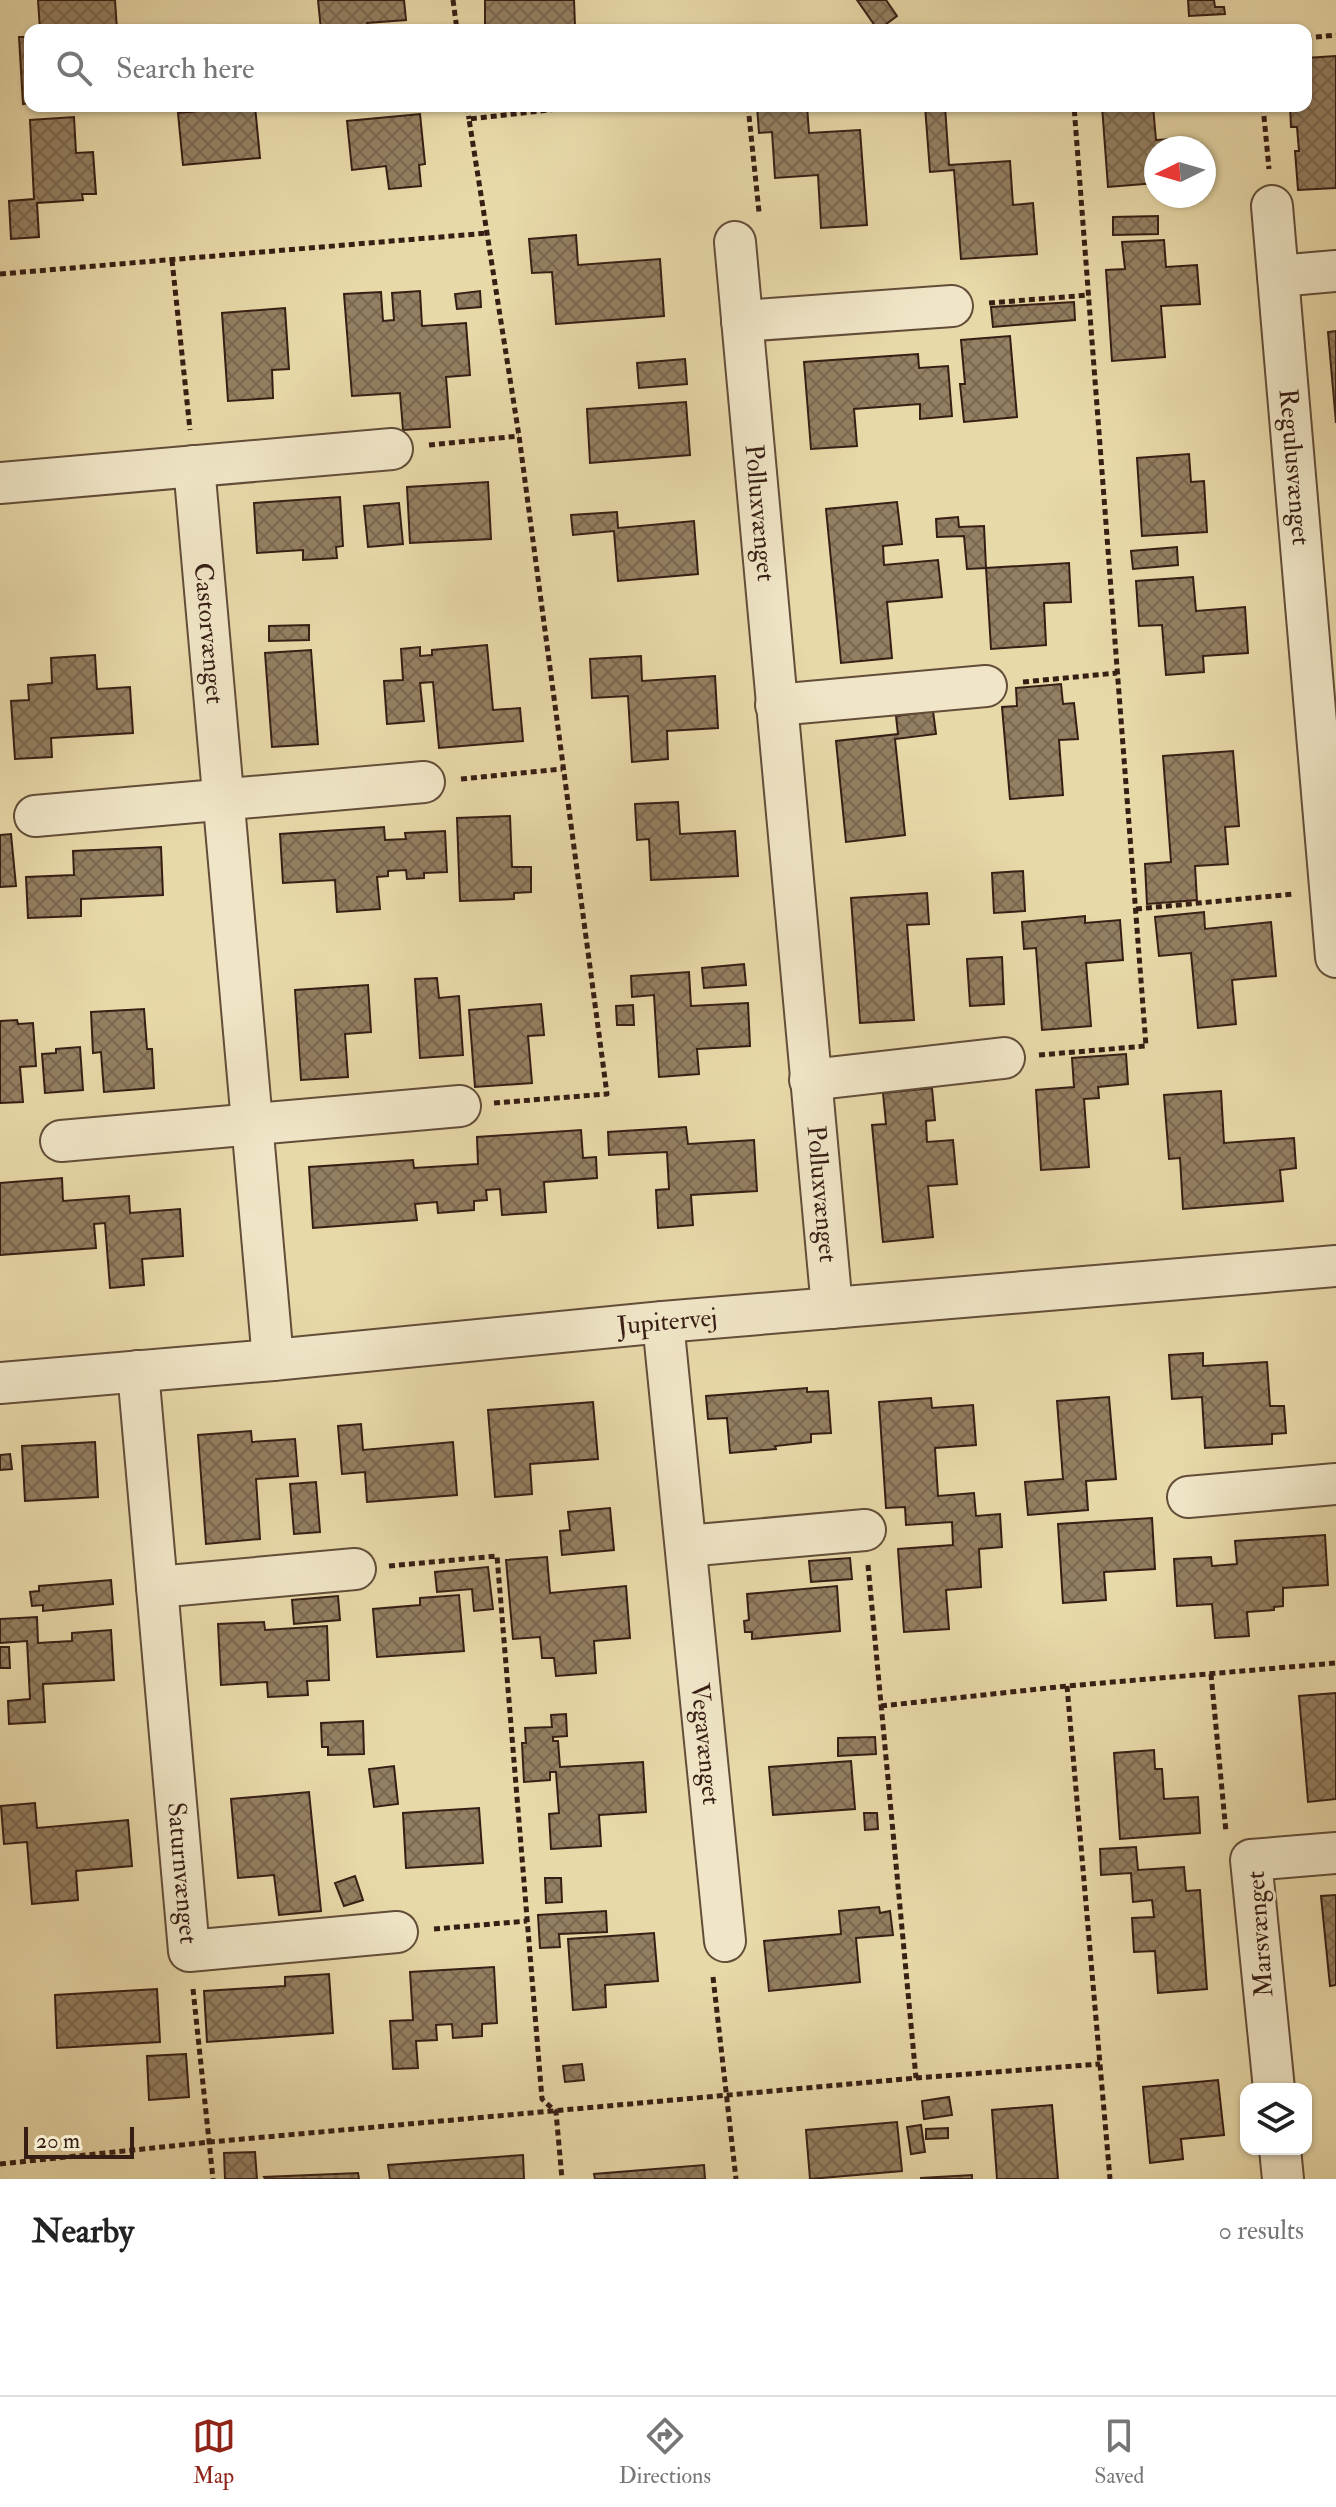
<!DOCTYPE html>
<meta charset="utf-8">
<style>
:root{--surface:#fff;--page:#f2f2f2;--text:#222;--muted:#767676;--line:#e0e0e0;--accent:#8f2418}
body{margin:0;font-family:"IM FELL Double Pica",serif;background:var(--page);color:var(--text)}
.controls{position:absolute;right:24px;bottom:24px;display:grid;overflow:hidden;border-radius:16px;box-shadow:0 2px 6px #0004}
.controls button{width:72px;height:72px;display:grid;place-items:center;padding:0;border:0;border-bottom:2px solid var(--line);background:var(--surface);color:var(--text);font:40px sans-serif}
.compass{position:absolute;left:1144px;top:136px;width:72px;height:72px;border-radius:50%;background:var(--surface);box-shadow:0 2px 6px #0004;rotate:265deg}
.scale{position:absolute;left:24px;bottom:20px;width:110px;box-sizing:border-box;padding-left:8px;border:4px solid #371e14;border-top:0;font-size:22px;line-height:28px;white-space:nowrap;color:#371e14;-webkit-text-stroke:6px #f0e6c7;paint-order:stroke}
.list{margin:0;padding:0;list-style:none}
h2{display:flex;justify-content:space-between;align-items:center;height:104px;margin:0;padding:0 32px;font-size:34px}
h2 small{font-size:26px;font-weight:400;color:var(--muted)}
.icon{flex:none;width:44px;height:44px;fill:none;stroke:currentColor;stroke-width:2;stroke-linecap:round;stroke-linejoin:round}
.map{position:relative;flex:none;width:1336px;height:2179px;overflow:hidden}
.search{position:absolute;background:var(--surface);box-shadow:0 2px 6px #0004;left:24px;right:24px;top:24px;height:88px;display:flex;align-items:center;gap:20px;box-sizing:border-box;padding:0 28px;border-radius:16px;color:var(--muted);font-size:30px}
.sheet{height:216px;background:var(--surface)}
nav{display:flex;justify-content:space-around;align-items:center;box-sizing:border-box;height:112px;border-top:2px solid var(--line);background:var(--surface);font-size:22px;color:var(--muted)}
nav a{display:grid;justify-items:center;gap:4px}
nav .on{color:var(--accent)}
.map>svg:first-child{display:block}
.building{fill:url(#building-cross-hatch);stroke:#371e14;stroke-width:2}
.lines{fill:none;stroke-linecap:round;stroke-linejoin:round}
.minor-casing{stroke:#634d39;stroke-width:44}
.path{stroke:#371e14;stroke-width:5;stroke-dasharray:6 4;stroke-linecap:butt}
.minor{stroke:#f0e6c7;stroke-width:40}
.labels{text-anchor:middle;dominant-baseline:central;stroke-width:6;stroke-linejoin:round;paint-order:stroke}
.street-label{font-size:26px;fill:#371e14;stroke:#f0e6c7}
</style>
<div class="map">
<svg width="1336" height="2179" viewBox="0 0 1336 2179">
<defs>
<pattern id="building-cross-hatch" width="8" height="8" patternUnits="userSpaceOnUse" patternTransform="scale(2)"><rect width="8" height="8" fill="#937f61"/><path d="M0 0l8 8M0 8l8-8" fill="none" stroke="#79674f"/></pattern>
</defs>
<rect width="100%" height="100%" fill="#e8d9a9"/>
<filter id="stains"><feTurbulence type="fractalNoise" baseFrequency=".0025" numOctaves="4"/><feColorMatrix values="0 0 0 0 .2 0 0 0 0 .09 0 0 0 0 .02 0 0 0 .5 -.17"/></filter>
<radialGradient id="worn" r=".72"><stop offset=".6" stop-color="#630" stop-opacity="0"/><stop offset="1" stop-color="#630" stop-opacity=".3"/></radialGradient>
<!-- building -->
<path class="building" d="M38,0H115L117,30H40Z
M318,0H404L406,20L367,23L368,30H321Z
M485,0H574L575,26H485Z
M857,0H886L897,16L878,30Z
M1188,0H1214L1215,7H1224L1225,14L1189,16Z
M19,37H30V103L23,104Z
M1336,56V188L1298,190L1295,151H1299L1297,127H1291L1290,106H1306V58Z
M255,106L260,158L183,165L178,113Z
M757,106H807L809,133L860,130L867,225L821,228L818,175L775,178L772,132L759,133Z
M925,106H945L949,165L1010,161L1013,205L1033,203L1037,254L961,259L954,170L930,172Z
M1102,106H1153L1156,140L1171,139L1172,148H1156V183L1108,187Z
M420,114L425,164L419,165L421,186L389,189L386,166L352,170L347,121Z
M74,117L76,153L93,152L96,194H82L83,200L37,203L39,237L11,239L9,201L34,199L30,120Z
M1158,216V234L1113,235V217Z
M576,235L578,265L660,259L664,316L556,324L552,272L532,273L529,239Z
M1164,240L1166,267L1197,265L1200,304L1161,306L1165,357L1112,361L1106,270L1125,269L1122,242Z
M420,291L422,326L466,323L470,375L446,377L450,427L403,430L400,393L352,396L344,294L381,292L383,321L394,320L392,293Z
M480,291L481,307L457,309L455,294Z
M1074,302L1075,320L993,327L991,307Z
M285,308L289,369L272,370L273,398L228,401L222,313Z
M1336,331V423L1328,332Z
M1010,336L1017,417L964,422L960,384H965L961,340Z
M918,354L919,368L948,366L952,416L920,419V404L854,409L857,446L811,449L804,362Z
M685,359L687,384L639,388L637,363Z
M686,402L690,455L590,463L587,409Z
M1189,454L1191,482L1204,481L1207,532L1142,536L1137,458Z
M488,482L491,539L410,543L407,487Z
M340,497L343,546L336,547L337,558L303,560V550L257,553L254,503Z
M897,502L902,544L883,546L884,565L938,560L942,597L887,602L892,658L841,663L826,509Z
M399,503L403,544L368,547L364,506Z
M617,512L618,528L694,521L698,574L618,581L614,531L573,535L571,515Z
M958,517L959,527L984,526L986,568L967,569L964,536L937,537L936,519Z
M1177,547L1178,565L1133,569L1131,551Z
M1069,563L1071,602L1044,603L1046,645L991,649L986,568Z
M1193,577L1196,611L1245,607L1248,653L1203,656L1204,672L1166,675L1162,625L1139,626L1136,581Z
M309,625V640L269,641V626Z
M487,645L493,710L520,708L523,741L439,748L433,682L420,683L424,721L387,724L384,681L403,680L401,649L420,647V656L432,655V650Z
M311,650L318,744L272,747L265,653Z
M95,655L97,689L130,687L133,733L51,738L52,757L15,759L11,701L29,700L28,685L52,683L51,658Z
M641,656L642,681L715,676L718,728L667,731L668,759L632,762L628,696L592,698L590,659Z
M1061,684L1063,704L1074,703L1078,739L1059,740L1063,795L1010,799L1002,707L1017,706L1016,688Z
M933,711L936,734L895,739L905,835L846,842L836,741L898,734L896,716Z
M1233,751L1239,826L1225,827L1228,864L1195,866L1197,900L1147,904L1145,864L1171,862L1163,756Z
M678,802L680,834L735,831L738,876L651,880L649,839L637,840L635,804Z
M510,816L512,867H531V892L514,893V899L460,901L457,818Z
M384,827L385,840L406,839L405,833L445,831L447,872L424,873V878L407,879L406,870L388,871V876L377,877L380,909L337,912L335,880L283,883L280,834Z
M11,834L16,886L0,887V835Z
M161,847L163,895L81,899V916L28,918L26,877L74,875L73,851Z
M1023,871L1025,911L994,913L992,873Z
M927,893L929,924L907,925L914,1020L860,1023L851,898Z
M1204,912L1205,929L1271,922L1276,976L1232,980L1236,1024L1198,1028L1191,953L1159,956L1155,917Z
M1085,916V923L1120,920L1123,960L1086,963L1091,1026L1042,1030L1036,948L1024,949L1022,922Z
M1002,957L1004,1004L970,1006L967,959Z
M744,964L746,985L704,988L702,968Z
M689,972L691,1006L748,1003L750,1046L697,1049L699,1074L659,1077L654,995L632,997L631,976Z
M437,978L439,998L459,996L463,1055L420,1058L415,979Z
M368,985L371,1032L345,1034L348,1077L301,1080L295,990Z
M541,1004L544,1035L528,1036L532,1083L475,1087L469,1010Z
M633,1005L634,1025H617L616,1006Z
M144,1009L147,1049H152L154,1088L104,1092L101,1052L93,1053L91,1012Z
M17,1020L18,1024L33,1023L36,1066L20,1067L23,1102L0,1103V1021Z
M80,1047L83,1090L45,1093L42,1054L56,1053V1049Z
M1126,1054L1128,1084L1098,1087L1099,1098L1084,1099L1089,1167L1041,1170L1036,1090L1074,1087L1072,1058Z
M932,1088L935,1120L926,1121L927,1142L953,1140L957,1184L928,1186L933,1237L883,1242L872,1125L886,1124L883,1093Z
M1221,1091L1224,1143L1294,1138L1296,1168L1280,1170L1283,1201L1183,1209L1180,1158L1169,1159L1164,1095Z
M686,1127L688,1144L754,1140L757,1191L691,1195L693,1225L658,1228L656,1190L669,1189L667,1152L609,1155L608,1132Z
M581,1130L583,1158L596,1157L597,1178L544,1182L546,1212L502,1215L500,1189L486,1190L487,1200L474,1201V1210L438,1213L437,1202L415,1204L417,1220L313,1228L309,1167L413,1160L414,1168L478,1164L477,1137Z
M62,1178L63,1201L129,1196L130,1213L180,1209L183,1256L142,1259L144,1285L110,1288L105,1223L94,1224L96,1248L0,1255V1183Z
M1203,1353V1366L1267,1362L1270,1406H1284L1286,1433L1272,1434V1444L1205,1448L1202,1397L1172,1399L1169,1355Z
M807,1388V1392L828,1391L831,1433L811,1434V1442L775,1446L776,1449L730,1453L727,1418L708,1419L706,1396Z
M1109,1397L1116,1479L1086,1481L1088,1510L1028,1515L1025,1482L1063,1479L1057,1401Z
M931,1398L932,1408L973,1405L976,1445L935,1448L938,1496L974,1493L976,1516L1000,1514L1002,1547L979,1549L981,1587L946,1590L949,1629L904,1632L898,1549L953,1545L952,1522L906,1525L905,1507L886,1508L879,1402Z
M593,1402L598,1459L530,1464L532,1494L495,1497L488,1410Z
M361,1424L363,1450L453,1442L457,1495L367,1502L365,1472L342,1474L338,1426Z
M251,1431L252,1442L295,1439L298,1476L256,1479L260,1539L206,1544L198,1435Z
M95,1442L98,1497L25,1501L22,1446Z
M10,1454L12,1469L0,1470V1455Z
M316,1482L320,1532L294,1534L290,1484Z
M610,1508L614,1550L562,1555L560,1531L570,1530L568,1512Z
M1152,1518L1155,1569L1104,1572L1106,1600L1063,1603L1058,1524Z
M1325,1535L1328,1585L1283,1588V1606L1274,1607V1610L1247,1612L1249,1636L1215,1638L1212,1604L1177,1606L1174,1559L1211,1557L1212,1566L1237,1564L1235,1541Z
M547,1557L550,1593L626,1586L630,1638L594,1641L596,1673L556,1676L554,1658H542L540,1637L513,1639L506,1560Z
M850,1558L852,1579L811,1582L809,1561Z
M488,1567L493,1609L474,1611L472,1589L437,1592L435,1572Z
M111,1580L113,1604L43,1611V1605L32,1606L30,1592L39,1591V1586Z
M837,1586L840,1631L752,1639V1632H745L744,1621L749,1620L747,1594Z
M459,1595L464,1651L377,1657L373,1609L420,1605V1598Z
M338,1596L340,1620L294,1624L292,1600Z
M37,1617L38,1643L72,1641V1633L111,1630L114,1680L43,1684L45,1722L9,1724L8,1701L30,1699L27,1641L0,1643V1619Z
M264,1622L265,1630L327,1626L329,1680L307,1681L308,1695L268,1697L267,1682L221,1685L218,1624Z
M0,1647H9L10,1668H0Z
M1336,1693V1799L1308,1802L1299,1696Z
M566,1714L567,1736L553,1737V1741H558L560,1767L643,1762L646,1812L599,1815L601,1846L551,1849L549,1814L559,1813L556,1772H550V1780L524,1782L522,1743H526L525,1728L552,1727L551,1715Z
M363,1721L364,1754L328,1755V1747H322L321,1723Z
M875,1737L876,1754L838,1756V1738Z
M1154,1750L1155,1769H1162L1164,1799L1198,1797L1200,1833L1120,1839L1114,1753Z
M851,1761L855,1809L773,1815L769,1767Z
M394,1766L398,1804L374,1807L369,1769Z
M309,1792L321,1911L279,1915L274,1875L238,1878L231,1799Z
M35,1803L37,1828L128,1820L132,1866L76,1871L78,1900L32,1904L27,1842L4,1844L1,1806Z
M479,1808L483,1863L406,1868L403,1813Z
M864,1813H877L878,1829L865,1830Z
M1136,1847L1138,1870L1184,1867L1186,1891L1200,1890L1207,1989L1158,1993L1155,1951L1134,1952L1132,1918L1154,1917L1152,1900L1133,1902L1131,1873L1101,1875L1100,1849Z
M355,1876L363,1900L344,1906L335,1883Z
M545,1878H561L562,1902L546,1903Z
M1336,1895V1985L1330,1986L1321,1896Z
M879,1907L880,1913L890,1911L893,1935L856,1938L860,1982L769,1991L764,1941L841,1934L839,1911Z
M606,1911L607,1932L559,1934L560,1947L540,1948L538,1915Z
M654,1933L658,1981L605,1985L606,2007L573,2010L568,1939Z
M494,1967L497,2023L482,2024V2036L453,2038L452,2024L436,2025L437,2040L416,2041L418,2068L393,2069L390,2021L413,2020L410,1972Z
M329,1974L333,2033L207,2042L204,1991L285,1986V1977Z
M157,1989L160,2042L57,2048L55,1995Z
M186,2054L189,2097L149,2100L147,2056Z
M582,2064L584,2080L565,2082L563,2066Z
M1218,2080L1224,2135L1181,2139L1183,2159L1150,2163L1143,2087Z
M949,2097L952,2115L924,2119L922,2101Z
M1052,2105L1058,2179H997L992,2110Z
M897,2122L902,2171L810,2179L806,2130Z
M921,2125L925,2152L911,2154L907,2127Z
M948,2128V2138L926,2139V2129Z
M255,2152L257,2179H225L224,2153Z
M523,2155L524,2179H390L388,2165Z
M704,2165L705,2179H595L594,2174Z
M358,2173L359,2179H265L264,2177Z
M972,2175V2179H921V2178Z"/>
<g class="lines">
<defs>
<g id="minor">
<path id="s1" d="M1272,206L1336,957"/>
<path id="s2" d="M735,242L832,1308"/>
<path d="M1278,276L1336,271"/>
<path d="M742,321L952,306"/>
<path id="s3" d="M194,466L273,1360"/>
<path d="M0,483L392,449"/>
<path d="M776,705L986,686"/>
<path d="M35,816L424,782"/>
<path d="M810,1080L1004,1058"/>
<path d="M61,1141L460,1106"/>
<path id="s4" d="M663,1322L725,1941"/>
<path id="s5" d="M138,1371L189,1951L397,1932"/>
<path id="s6" d="M0,1383L273,1360L663,1322L1336,1266"/>
<path d="M1188,1497L1336,1484"/>
<path d="M686,1546L865,1530"/>
<path d="M157,1587L355,1569"/>
<path d="M1274,2089L1251,1860L1336,1853"/>
<path d="M1280,2149L1283,2179"/>
</g>
</defs>
<!-- minor casing -->
<use href="#minor" class="minor-casing"/>
<!-- path -->
<path class="path" d="M453,0L457,30
M1306,38L1336,35
M467,106L469,119
M748,106L759,212
M1263,106L1269,169
M172,260L190,430
M0,274L488,233
M989,303L1089,295
M429,445L519,436
M1023,682L1117,673
M461,779L562,769
M1136,909L1294,894
M1039,1055L1146,1046L1074,106
M494,1103L607,1094L519,436L469,119L585,106
M868,1565L916,2078
M389,1566L497,1556L542,2099L556,2112L562,2179
M1211,1674L1226,1832
M1067,1686L1110,2179
M881,1706L1067,1686L1336,1663
M434,1929L527,1921
M713,1977L736,2179
M193,1989L213,2179
M0,2164L210,2142L916,2078L1100,2064"/>
<!-- minor -->
<use href="#minor" class="minor"/>
</g>
<g class="labels">
<!-- street labels -->
<g class="street-label">
<text stroke="none"><textPath href="#s1" startOffset="262">Regulusvænget</textPath></text>
<text stroke="none"><textPath href="#s2" startOffset="272">Polluxvænget</textPath></text>
<text stroke="none"><textPath href="#s3" startOffset="168">Castorvænget</textPath></text>
<text stroke="none"><textPath href="#s2" startOffset="956">Polluxvænget</textPath></text>
<text stroke="none"><textPath href="#s6" startOffset="670">Jupitervej</textPath></text>
<text stroke="none"><textPath href="#s4" startOffset="424">Vegavænget</textPath></text>
<text stroke="none"><textPath href="#s5" startOffset="504">Saturnvænget</textPath></text>
<text transform="translate(1260 1934) rotate(-94)">Marsvænget</text>
</g>
</g>
<rect width="100%" height="100%" filter="url(#stains)"/>
<rect width="100%" height="100%" fill="url(#worn)"/>
</svg>
<div class="controls">
<button><svg class="icon" aria-label="layers" viewBox="0 0 24 24"><path d="M12 4l9 5-9 5-9-5zM3 14l9 5 9-5"/></svg></button>
</div>
<svg class="compass" viewBox="-18 -18 36 36"><path d="M0-13l5 13h-10z" fill="#e53935"/><path d="M0 13l5-13h-10z" fill="#767676"/></svg>
<div class="scale">20 m</div>
<div class="search"><svg class="icon" aria-label="search" viewBox="0 0 24 24"><circle cx="10" cy="10" r="6"/><path d="M15 15l6 6"/></svg>Search here</div>
</div>
<section class="sheet">
<h2>Nearby<small>0 results</small></h2>
<ul class="list">
</ul>
</section>
<nav>
<a class="on"><svg class="icon" aria-label="map" viewBox="0 0 24 24"><path d="M3 6l6-2 6 2 6-2v14l-6 2-6-2-6 2zM9 4v14M15 6v14"/></svg>Map</a>
<a><svg class="icon" aria-label="directions" viewBox="0 0 24 24"><path d="M12 3l9 9-9 9-9-9zM9 14v-3h6M13 9l2 2-2 2"/></svg>Directions</a>
<a><svg class="icon" aria-label="saved" viewBox="0 0 24 24"><path d="M7 4h10v16l-5-4-5 4z"/></svg>Saved</a>
</nav>
